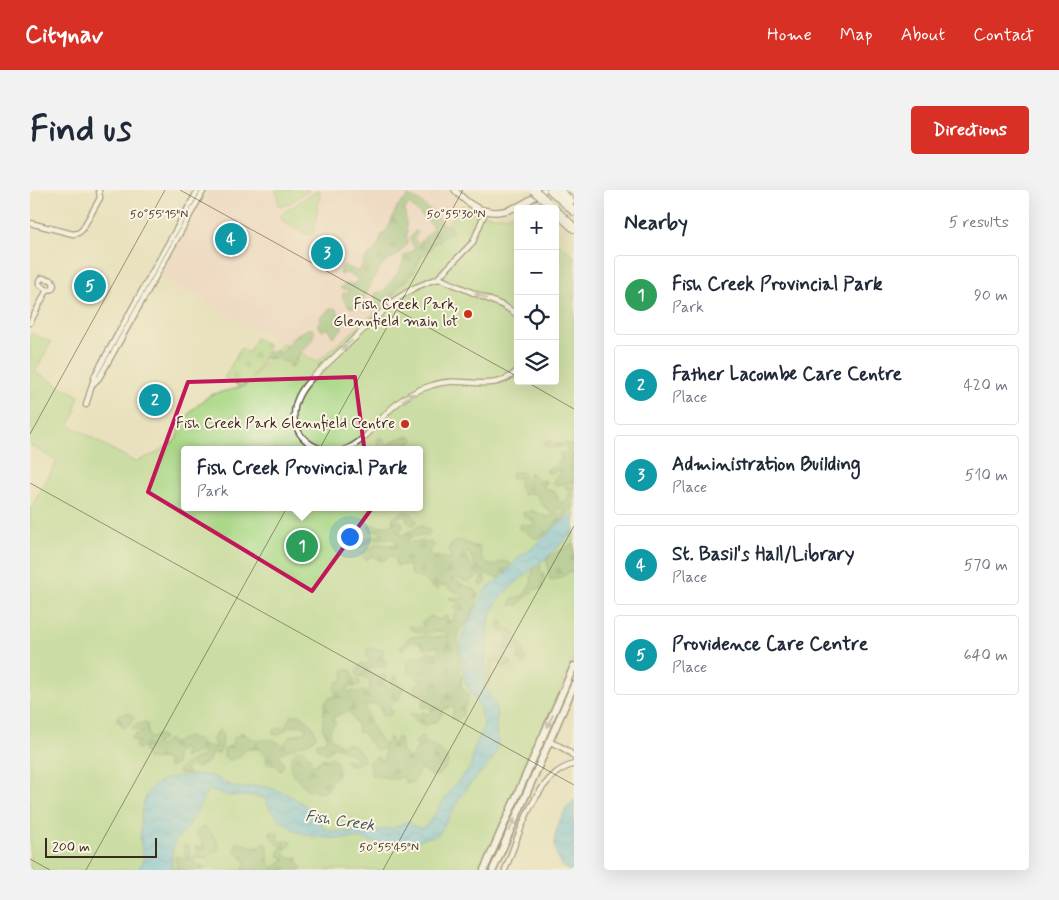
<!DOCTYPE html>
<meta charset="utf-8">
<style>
:root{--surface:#fff;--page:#f2f2f3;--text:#1f2937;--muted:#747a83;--line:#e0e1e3;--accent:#d93025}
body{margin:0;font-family:Mynerve,sans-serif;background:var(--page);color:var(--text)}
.controls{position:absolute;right:15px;top:15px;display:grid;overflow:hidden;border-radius:5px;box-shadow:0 5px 20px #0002}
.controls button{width:45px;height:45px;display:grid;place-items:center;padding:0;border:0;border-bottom:1px solid var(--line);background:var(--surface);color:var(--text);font:25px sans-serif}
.scale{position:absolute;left:15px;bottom:12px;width:112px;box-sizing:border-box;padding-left:5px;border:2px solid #3b2a1e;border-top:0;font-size:14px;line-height:18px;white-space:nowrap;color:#3b2a1e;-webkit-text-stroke:4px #fcf5e5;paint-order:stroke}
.you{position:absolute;left:319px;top:346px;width:18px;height:18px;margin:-12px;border:4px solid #fff;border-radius:50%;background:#1a73e8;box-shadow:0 0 0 8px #1a73e833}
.badge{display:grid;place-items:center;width:32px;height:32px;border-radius:50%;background:var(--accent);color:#fff;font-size:16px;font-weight:700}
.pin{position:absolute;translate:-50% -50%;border:2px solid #fff;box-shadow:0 1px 5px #0006}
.popup{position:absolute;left:151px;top:256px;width:242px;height:65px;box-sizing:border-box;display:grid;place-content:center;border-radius:5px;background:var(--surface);filter:drop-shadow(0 1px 4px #0005);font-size:16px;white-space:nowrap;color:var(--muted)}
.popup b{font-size:19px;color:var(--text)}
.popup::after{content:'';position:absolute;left:50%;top:100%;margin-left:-10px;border:10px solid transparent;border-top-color:var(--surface)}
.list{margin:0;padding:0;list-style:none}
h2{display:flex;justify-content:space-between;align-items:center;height:65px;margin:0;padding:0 20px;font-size:21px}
h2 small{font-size:16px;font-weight:400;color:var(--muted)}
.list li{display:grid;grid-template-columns:32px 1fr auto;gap:15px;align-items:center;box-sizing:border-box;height:80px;margin:0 10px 10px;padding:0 10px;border:1px solid var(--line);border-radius:5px}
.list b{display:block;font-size:19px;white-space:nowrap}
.list p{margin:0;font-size:16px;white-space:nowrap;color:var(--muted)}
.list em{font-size:16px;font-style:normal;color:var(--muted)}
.icon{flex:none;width:28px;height:28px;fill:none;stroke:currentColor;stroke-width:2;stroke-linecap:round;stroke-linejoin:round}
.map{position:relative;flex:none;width:544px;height:680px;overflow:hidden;border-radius:5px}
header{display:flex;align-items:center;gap:30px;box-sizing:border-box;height:70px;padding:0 25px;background:var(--accent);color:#fff}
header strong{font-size:24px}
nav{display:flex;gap:28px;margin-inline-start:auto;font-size:18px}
.intro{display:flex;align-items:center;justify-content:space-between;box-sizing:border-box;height:120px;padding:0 30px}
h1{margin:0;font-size:35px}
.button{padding:12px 22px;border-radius:5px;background:var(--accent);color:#fff;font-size:18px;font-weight:700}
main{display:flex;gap:30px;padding:0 30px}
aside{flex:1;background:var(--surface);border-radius:5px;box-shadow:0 5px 20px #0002}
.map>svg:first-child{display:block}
.built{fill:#f7d0cb}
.green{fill:#a7d785;stroke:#718052;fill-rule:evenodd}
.forest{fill:url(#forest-firs);stroke:#607148}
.cemetery{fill:url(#cemetery-stones);stroke:#718052}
.water{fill:url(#water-waves);stroke:#537683}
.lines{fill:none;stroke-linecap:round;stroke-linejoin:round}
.minor-casing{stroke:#554536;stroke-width:7}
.tertiary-casing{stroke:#554536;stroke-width:8}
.secondary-casing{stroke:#554536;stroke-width:9}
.motorway-casing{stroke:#554536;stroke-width:10}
.minor{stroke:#fff;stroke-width:4.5}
.tertiary{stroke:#fff;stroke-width:5.5}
.secondary{stroke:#fff;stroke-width:6}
.motorway{stroke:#fff;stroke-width:8}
.motorway-bridge-casing{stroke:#554536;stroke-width:10;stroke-linecap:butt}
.motorway-bridge{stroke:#fff;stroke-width:8}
.oneway{fill:#a79f9a}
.marked{fill:none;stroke:#c2185b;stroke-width:4;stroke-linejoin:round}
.ticks{fill:none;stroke:#3b2a1e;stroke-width:1;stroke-opacity:0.45}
.poi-dot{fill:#c8321e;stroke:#fcf5e5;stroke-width:2}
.labels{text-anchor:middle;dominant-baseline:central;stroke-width:4;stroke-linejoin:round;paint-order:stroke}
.poi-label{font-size:15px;fill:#3b2a1e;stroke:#fcf5e5;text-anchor:end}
.water-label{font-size:16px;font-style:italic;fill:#49585b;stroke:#fcf5e5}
.ticks-label{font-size:12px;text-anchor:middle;fill:#3b2a1e;stroke:#fcf5e5;stroke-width:4;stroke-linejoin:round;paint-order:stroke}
</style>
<header>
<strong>Citynav</strong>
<nav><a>Home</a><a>Map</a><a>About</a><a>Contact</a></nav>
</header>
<div class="intro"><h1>Find us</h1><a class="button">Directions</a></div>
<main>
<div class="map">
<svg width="544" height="680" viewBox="0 0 544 680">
<defs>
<pattern id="forest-firs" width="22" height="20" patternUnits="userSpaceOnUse" patternTransform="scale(1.25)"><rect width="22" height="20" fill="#85b872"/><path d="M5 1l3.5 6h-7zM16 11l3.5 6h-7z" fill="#6e965d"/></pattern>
<pattern id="cemetery-stones" width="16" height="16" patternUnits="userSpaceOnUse" patternTransform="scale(1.25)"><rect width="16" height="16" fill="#a7d785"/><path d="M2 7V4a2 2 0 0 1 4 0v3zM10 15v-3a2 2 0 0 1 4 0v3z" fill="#91b972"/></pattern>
<pattern id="water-waves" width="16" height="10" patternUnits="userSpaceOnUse" patternTransform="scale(1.25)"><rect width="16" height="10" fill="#6bc2e8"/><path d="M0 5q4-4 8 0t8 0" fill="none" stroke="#599ebb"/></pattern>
</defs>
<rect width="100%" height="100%" fill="#fcf5e5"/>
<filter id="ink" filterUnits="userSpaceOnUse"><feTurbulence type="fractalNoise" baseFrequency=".02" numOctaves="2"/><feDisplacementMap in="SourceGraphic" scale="10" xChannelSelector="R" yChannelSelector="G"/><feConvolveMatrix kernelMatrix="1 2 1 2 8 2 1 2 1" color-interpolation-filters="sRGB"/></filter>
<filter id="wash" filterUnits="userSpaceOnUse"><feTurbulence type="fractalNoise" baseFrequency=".0096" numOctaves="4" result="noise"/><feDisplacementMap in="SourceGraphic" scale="20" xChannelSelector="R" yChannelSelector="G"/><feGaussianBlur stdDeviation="1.12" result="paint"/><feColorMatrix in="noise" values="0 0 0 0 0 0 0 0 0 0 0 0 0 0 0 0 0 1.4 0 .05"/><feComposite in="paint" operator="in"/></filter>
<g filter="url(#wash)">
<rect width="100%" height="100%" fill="#e9e1be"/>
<!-- built -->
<path class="built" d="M179,0H417L433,15L355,114L286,172L130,87Z"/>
<!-- green -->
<path class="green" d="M245,0H279L260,13L251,16L248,15V5Z
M288,0H290L285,37L281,45L276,44L252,30L251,27L253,23Z
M432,15C449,26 468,29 488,23V191H525V50L544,66V469L451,680H0V320L27,271L0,255V143L21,152L5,182L49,206L45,217L46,221L39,235L105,272L125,264L145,251L152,234L162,220L180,205L215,196L252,153L287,172L355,114ZM154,260H390V317H154Z"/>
<!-- forest -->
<path class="forest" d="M378,6L390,11L400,20L406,23L412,34L421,36L422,42L419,45H413L409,52L403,53L400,60L391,66L384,83L379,86L376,92H372L358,113L345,121L344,118L345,103L353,101L366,85L373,73V66L385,59L379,49L385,41L388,42L384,48L388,54L402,40V35L379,14L375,20L377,45V54L368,65L358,70L350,77L333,110L324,118L319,117L312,107L314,102L317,105L319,100L311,99L310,97L316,94H325L328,88L316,83L310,85L309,82L313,75L329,82L335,69L348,56L351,46L358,38L367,17Z
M305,118L312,127V139L305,146H302L298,138L292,141L287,135L291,130L290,127L300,119Z
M280,138L284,140C285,152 275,156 269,165C267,169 266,173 263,176L260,177L258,172L250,171L249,167L237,169L233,167L235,162L243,161L250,163L265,145Z
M349,247L353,248L355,254H360C366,248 372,246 382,247L385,250L383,252L374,253L364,260H350L347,251Z
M515,251H521L525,255L535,252L544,256V276L539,277L540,279L544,278V293C537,292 528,296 522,294L526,287L532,283L529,280L518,283L516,280L525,276L529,271L533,272L529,264L538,262V259L535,256C527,257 520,261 513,255Z
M483,281L487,283L491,281L492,282L497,292L498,300L500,296L499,282L508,289L509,294L511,290H515L516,293L513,297L526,303L530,313L536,311L540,304L535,296L544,297V316L535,328L509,349L501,346L494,340H491L488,338L491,334L500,336L504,333L503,330L493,326V322L497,323L501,320L517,327L530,324L535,321V318H530L526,323H520L518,319L512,315L506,304L502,303L494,305L489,297L490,288H482L481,286Z
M375,321L381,323L387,332L385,334L382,335L377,331L376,326H369L368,330L372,332L373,337L369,341V344L373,345L391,335L401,342L397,346H383L376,350C384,355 396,347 405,355L399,362L401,366C405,366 418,369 421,368L418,359L422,353L429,350L444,356H448L450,358C449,368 455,372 463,376C468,373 475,369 481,374L476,382L468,388L458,385L444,373L439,363L435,362L434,364L441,375L449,378L454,384L456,393L450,396L449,392L453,387L450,385L438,392L427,388L421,389L445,400L448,403C450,411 437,435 430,439L428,444L430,483L432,485L431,496L439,505L432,526L426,530L422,528L424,517L421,516L413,520C410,533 403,533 392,536L381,527V523L389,525L393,522L398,524L402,521L397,516L393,518L392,517L393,509L399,510L397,504H384L385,496L393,490L387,488L385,484L377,483L378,473L383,467H389L400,461L405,464L410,458L407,457L394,458L388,452H382L376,455L372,460L369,456C374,453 376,448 382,447C388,446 390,447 395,445L402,447L419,446V445L412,441C402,442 386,446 378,436L392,438L394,437L391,433L401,426L408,430L417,426L419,432L424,429V425L427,420L423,418L424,417L430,414L426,411L422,412L419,408L422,407L432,409L434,405L419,399L416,396H409L408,400H407L393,389L382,385L378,375L367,376L365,374L366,370L362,366H357L355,370L351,371L342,366L336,370L331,364L347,354L367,355L364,349L359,348L343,350L330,358L328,354C338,344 345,349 353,343L351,341H341L338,338L340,335H344L348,337L362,334L363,327L371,322Z
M543,353L544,382H538L532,388L520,390L518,376L516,369Z
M510,374L511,376L510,380L514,385L512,399H505C498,404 495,409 489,415H480L482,409L494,405L502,392L501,386L505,377Z
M473,431L475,440H482C487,445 493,457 494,464C495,467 495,470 496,473L493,474L488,469L489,463C486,459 482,457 478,459L474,467L481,472V475L473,478L470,474L469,470H466L460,485L459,495C456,484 461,476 460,466L467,465L464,458L468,453L471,455V461L473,462L477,450L476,445L471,442L469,435V432Z
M338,459H353L354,461L352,467L356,472L357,475L355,477C348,477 341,475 338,483L356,486L353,494L360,498H365L360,493L362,491L363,486H366L368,492L373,498L369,509L363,511L359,518L364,521L358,527L355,525L353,527L348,514L335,515C335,526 347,547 356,556L359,546L361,548V557L367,548H370L371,560L379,568H381L388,556L385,553L390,547H393L395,554L398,553L410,559L418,570C417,579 411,586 401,586L390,578L384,591L378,594L375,592L374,587L365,589L341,585L340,582L342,576L338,575L339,571L348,567L352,571L354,570L355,559L347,560L343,558L341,553L339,552L334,543L328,542L327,535L320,522H315L304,527L303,531L306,533L300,539V547L311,555L318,553C324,556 335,564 334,571C327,574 322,578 315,572L316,569L324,571L327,569C321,560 311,561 303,556L299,562L296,563L287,558V552H294L297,546L292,538C294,531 293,512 298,509C300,507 303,507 306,505L304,499L307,492L312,491L314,480H321L324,489L330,491V494L326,497H318L315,500C322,504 331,499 338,503C340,500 341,494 339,490L333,486H327L326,481L331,474H336L340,470L336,466Z
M98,523L104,527L101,533L94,538L87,530V527L89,524Z
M270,525C277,529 286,538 286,547L280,552L250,563V568L254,575L250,581L246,575H240L236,573V565L228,559H216C208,568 210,568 199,570L194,566V559L202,555L203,549L212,542C224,552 228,551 242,549L253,555L261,546L275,542L276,536H261L248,545L243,544V541L247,538L255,537L261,526Z
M115,532L117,534L119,548H123L128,545L133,546V550L126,553L130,557L138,549L141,550V554L160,546L163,549H169L173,555L185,558L183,548L188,541L191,540C194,547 193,559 188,564L182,562L178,572L167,578L162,575L156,579L160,583L149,584V579L165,568L173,566L176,562L164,563L153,569L155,560L151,558L146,564V574L141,577H138V572L136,569L124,570L117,568L116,563L114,562V557L107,559L105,556L108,552L101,549L104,545L112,543L111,541L105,540L102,538L103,536Z
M271,559L274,560L277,566H280V572L282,574H287L293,568L298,570L301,567C309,570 308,578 308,585L301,591L298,600L291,603H287L283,600H277C273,595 269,592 265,588C258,579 259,562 271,559Z
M172,637H175C180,643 190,651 188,660L178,668L163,669L164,673L173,676L172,680H145L147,675L145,666L156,667L153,659L155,655L159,657L160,668L168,664L165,658L166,657H174L172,654V649L166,645L168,640Z
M242,641L248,644V651L251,652L257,650L261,652V655L256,658L254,664L259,668L268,667V672L273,680H213L216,671L204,662L206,658L205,654L208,652L227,658L231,654L235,653L238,656V672L242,677L247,676L255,669L248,665L251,656C246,654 240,648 240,643Z"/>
<!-- cemetery -->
<path class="cemetery" d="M226,148L239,156C233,168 225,193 211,197L194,188L211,158L218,163Z"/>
<!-- water -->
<path class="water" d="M544,323V341L521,364L480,398L469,409L461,422L457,440L455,495L459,505L465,512L467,525L466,543L468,551L466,563L461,572L439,595L431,606L409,644L403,647L394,648L383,653L358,655L326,648L314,649L285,647L268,642L251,631L240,619L235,608L218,606H200L178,600L157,639L145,651L142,663V680H108C118,665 111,666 111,652C110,636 110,609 122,597C131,586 166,583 180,586C190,588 198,596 208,598C214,599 218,597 223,596C232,595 255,602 263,607C271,612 280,619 286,626C291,632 291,638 298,640C308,644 359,641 369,636C374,634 374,631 379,631L384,637C388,638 392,639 396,636C398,635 417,606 418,603L441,576L444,559L454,536L449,516L435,492L430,458L436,435L456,399L473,386L491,365L498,362L529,333Z
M544,610V680H536C532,675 527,668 526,662C521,646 532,620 544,610Z"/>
</g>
<g filter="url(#ink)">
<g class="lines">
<defs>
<path id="minor" d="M0,33L43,44L48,43L52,40L70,8L69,0
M407,89L443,52L456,20
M0,133L17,100L22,99L24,95L22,90L12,88L9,91V94L17,100
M63,194L69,188L77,174L174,0
M56,215L65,185L168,0
M293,260C257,247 257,214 281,189L365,110L384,98L403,90L411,89L474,116L488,125
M314,260C336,252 346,232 363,217C374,207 389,199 403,195C434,184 462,206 488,180
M518,551C527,555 538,559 544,567
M475,680C488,648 499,606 526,583C531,579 538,576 544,574"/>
<path id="tertiary" d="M425,0C454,34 483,24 514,0"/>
<path id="secondary" d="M454,680L544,476
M463,680L544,495"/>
<path id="motorway" d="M521,0L544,21
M529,0L540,11
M525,20L544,38"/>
</defs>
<!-- minor casing -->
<use href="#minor" class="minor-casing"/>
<!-- tertiary casing -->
<use href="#tertiary" class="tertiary-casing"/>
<!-- secondary casing -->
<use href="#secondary" class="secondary-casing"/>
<!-- motorway casing -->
<use href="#motorway" class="motorway-casing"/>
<!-- minor -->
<use href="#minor" class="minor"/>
<!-- tertiary -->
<use href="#tertiary" class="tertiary"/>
<!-- secondary -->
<use href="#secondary" class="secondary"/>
<!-- motorway -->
<use href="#motorway" class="motorway"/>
<defs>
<path id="motorway-bridge" d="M504,0L517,12"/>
</defs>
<!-- motorway-bridge casing -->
<use href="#motorway-bridge" class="motorway-bridge-casing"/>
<!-- motorway-bridge -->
<use href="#motorway-bridge" class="motorway-bridge"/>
</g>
<!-- one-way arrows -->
<defs><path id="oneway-solid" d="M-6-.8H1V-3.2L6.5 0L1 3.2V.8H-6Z" transform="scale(1.25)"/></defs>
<g class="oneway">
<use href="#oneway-solid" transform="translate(451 106) rotate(-157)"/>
<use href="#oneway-solid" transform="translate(317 155) rotate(137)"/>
<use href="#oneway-solid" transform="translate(378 207) rotate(-31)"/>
<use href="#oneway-solid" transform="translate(520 531) rotate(114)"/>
<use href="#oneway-solid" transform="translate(482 635) rotate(-66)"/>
</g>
</g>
<!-- marked area -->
<path d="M0 0H544V680H0ZM325,187L342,318L282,401L118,302L158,192Z" fill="#e9e1be" fill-opacity=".55" fill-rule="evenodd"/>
<path class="marked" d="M325,187L342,318L282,401L118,302L158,192Z"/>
<!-- ticks -->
<path class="ticks" d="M150,0L488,187M495,191L544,219M0,244L135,0M0,293L544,595M0,669L20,680M56,680L433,0M353,680L544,336"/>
<!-- markers -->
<g class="poi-dot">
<circle cx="438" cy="124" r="5"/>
<circle cx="375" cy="234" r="5"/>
</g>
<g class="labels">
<!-- poi labels -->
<g class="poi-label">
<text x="428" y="115">Fish Creek Park,<tspan x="428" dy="17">Glennfield main lot</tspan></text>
<text x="365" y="234">Fish Creek Park Glennfield Centre</text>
</g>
<!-- water labels -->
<g class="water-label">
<text transform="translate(310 631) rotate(8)">Fish Creek</text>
</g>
</g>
<g class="ticks-label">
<text x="129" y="28">50°55'15"N</text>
<text x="426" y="28">50°55'30"N</text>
<text x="359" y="661">50°55'45"N</text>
</g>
</svg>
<div class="controls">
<button>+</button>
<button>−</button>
<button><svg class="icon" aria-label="locate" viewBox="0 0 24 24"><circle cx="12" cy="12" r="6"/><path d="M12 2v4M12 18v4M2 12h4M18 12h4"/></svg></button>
<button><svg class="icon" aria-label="layers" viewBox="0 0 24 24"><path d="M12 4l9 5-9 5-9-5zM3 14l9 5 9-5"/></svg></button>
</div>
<div class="scale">200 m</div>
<div class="you"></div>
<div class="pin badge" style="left:272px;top:356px;background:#2e9e5b">1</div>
<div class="popup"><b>Fish Creek Provincial Park</b>Park</div>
<div class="pin badge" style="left:125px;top:210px;background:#0f9aa8">2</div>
<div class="pin badge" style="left:297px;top:63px;background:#0f9aa8">3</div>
<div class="pin badge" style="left:201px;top:49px;background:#0f9aa8">4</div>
<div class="pin badge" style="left:60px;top:96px;background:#0f9aa8">5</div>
</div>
<aside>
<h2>Nearby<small>5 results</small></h2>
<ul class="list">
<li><span class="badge" style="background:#2e9e5b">1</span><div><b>Fish Creek Provincial Park</b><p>Park</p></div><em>90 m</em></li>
<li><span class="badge" style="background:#0f9aa8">2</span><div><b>Father Lacombe Care Centre</b><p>Place</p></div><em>420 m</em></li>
<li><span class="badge" style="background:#0f9aa8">3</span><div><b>Administration Building</b><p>Place</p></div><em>510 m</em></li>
<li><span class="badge" style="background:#0f9aa8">4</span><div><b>St. Basil's Hall/Library</b><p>Place</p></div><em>570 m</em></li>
<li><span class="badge" style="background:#0f9aa8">5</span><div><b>Providence Care Centre</b><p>Place</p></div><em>640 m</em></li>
</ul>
</aside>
</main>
